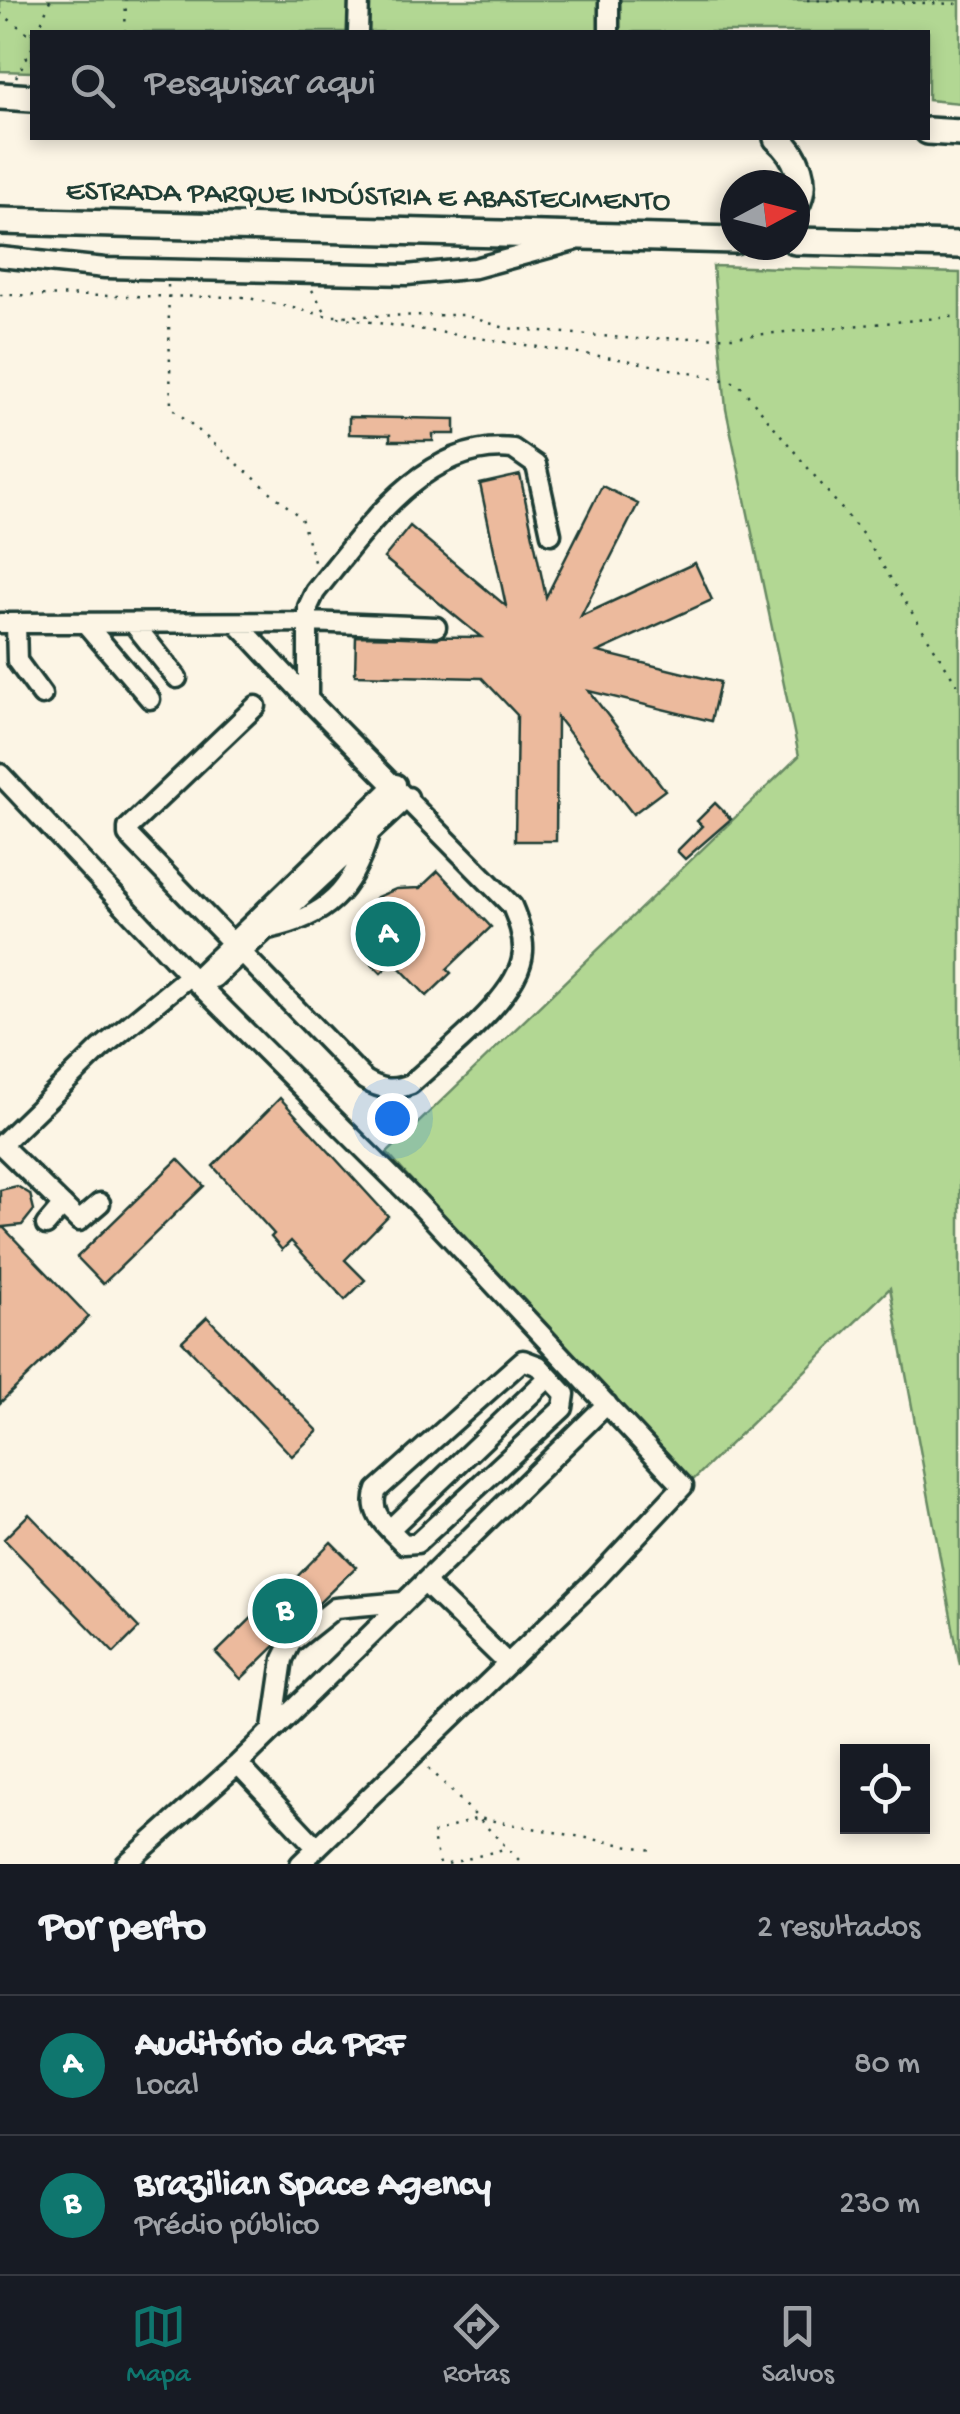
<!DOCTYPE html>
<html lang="pt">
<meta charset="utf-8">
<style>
:root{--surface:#171b24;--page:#242831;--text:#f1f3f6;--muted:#9ea1a6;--line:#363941;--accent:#0f766e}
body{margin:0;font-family:"Gochi Hand",sans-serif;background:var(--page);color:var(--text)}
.controls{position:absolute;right:30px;bottom:30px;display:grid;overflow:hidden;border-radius:0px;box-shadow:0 5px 15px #0003}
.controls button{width:90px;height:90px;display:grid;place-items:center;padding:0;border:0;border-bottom:2px solid var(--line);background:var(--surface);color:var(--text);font:50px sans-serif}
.compass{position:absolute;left:720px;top:170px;width:90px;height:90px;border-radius:50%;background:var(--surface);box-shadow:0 5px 15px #0003;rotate:83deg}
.you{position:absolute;left:392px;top:1118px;width:35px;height:35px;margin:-25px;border:8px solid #fff;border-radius:50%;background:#1a73e8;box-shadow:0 0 0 15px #1a73e833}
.badge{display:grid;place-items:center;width:65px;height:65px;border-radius:50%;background:var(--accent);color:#fff;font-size:32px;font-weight:700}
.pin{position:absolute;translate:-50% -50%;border:5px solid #fff;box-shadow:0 2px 10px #0006}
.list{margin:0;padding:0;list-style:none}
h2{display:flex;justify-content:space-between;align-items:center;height:130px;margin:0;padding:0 40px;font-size:42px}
h2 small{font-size:32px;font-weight:400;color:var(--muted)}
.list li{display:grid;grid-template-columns:65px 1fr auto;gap:30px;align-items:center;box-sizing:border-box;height:140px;padding:0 40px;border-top:2px solid var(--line)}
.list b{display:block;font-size:38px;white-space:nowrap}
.list p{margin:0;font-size:32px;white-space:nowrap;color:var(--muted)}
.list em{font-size:32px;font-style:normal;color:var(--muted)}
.icon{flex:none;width:55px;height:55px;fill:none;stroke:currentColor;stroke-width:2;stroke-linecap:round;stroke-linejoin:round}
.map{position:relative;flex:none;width:960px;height:1864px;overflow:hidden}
.search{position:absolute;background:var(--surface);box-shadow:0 5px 15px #0003;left:30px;right:30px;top:30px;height:110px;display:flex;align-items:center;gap:25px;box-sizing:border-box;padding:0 35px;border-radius:0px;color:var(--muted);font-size:38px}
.sheet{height:410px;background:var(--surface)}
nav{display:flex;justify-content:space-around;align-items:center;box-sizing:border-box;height:140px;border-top:2px solid var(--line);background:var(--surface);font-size:28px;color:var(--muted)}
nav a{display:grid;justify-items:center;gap:5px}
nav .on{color:var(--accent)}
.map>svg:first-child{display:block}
.green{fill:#b2d793;stroke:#688a64;stroke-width:2.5}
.building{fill:#ecba9d;stroke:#1f3d34;stroke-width:2.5}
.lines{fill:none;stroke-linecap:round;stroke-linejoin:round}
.minor-casing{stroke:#1f3d34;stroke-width:25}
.highway-casing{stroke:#1f3d34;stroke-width:32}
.path{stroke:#1f3d34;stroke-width:2.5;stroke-dasharray:2.5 8;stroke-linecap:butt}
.minor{stroke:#fcf5e5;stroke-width:18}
.highway{stroke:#fcf5e5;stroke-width:25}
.labels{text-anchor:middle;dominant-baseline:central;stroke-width:8;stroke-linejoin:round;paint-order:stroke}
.street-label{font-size:30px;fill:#1f3d34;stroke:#fcf5e5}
</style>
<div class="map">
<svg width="960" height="1864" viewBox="0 0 960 1864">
<rect width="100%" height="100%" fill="#fcf5e5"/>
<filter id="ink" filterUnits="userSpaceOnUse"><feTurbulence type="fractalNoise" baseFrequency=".01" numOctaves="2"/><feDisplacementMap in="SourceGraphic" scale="20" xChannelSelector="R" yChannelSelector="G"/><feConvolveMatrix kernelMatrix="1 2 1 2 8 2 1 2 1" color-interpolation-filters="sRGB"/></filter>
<g filter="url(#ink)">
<!-- green -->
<path class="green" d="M0,0H960V103L928,100V32H32V72L0,71Z
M713,266L960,273V1665L890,1288L687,1486L387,1153L799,756L726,409Z"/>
<!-- building -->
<path class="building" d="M349,417L455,419V434H433V441H390V435L349,434Z
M520,475L546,597L602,486L638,504L581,616L695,563L712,600L598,652L720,682L711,721L589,691L665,790L633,814L557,717L556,841H515L517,715L482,678L355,675L356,636L481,637L384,558L410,526L506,606L480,484Z
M715,803L731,819L685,859L677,851L702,826L697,821Z
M438,871L491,927L447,969L451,973L427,996L393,961L381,973L357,949L356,929L363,911L377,897L396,889L420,888Z
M280,1098L388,1216L345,1260L365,1280L345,1300L291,1241L282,1250L271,1237L274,1234L213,1166Z
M178,1159L204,1186L103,1284L77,1257Z
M17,1186L30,1194L34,1210L22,1225L3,1227L89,1317L0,1403V1190Z
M207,1317L318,1431L292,1456L182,1341Z
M29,1514L139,1628L114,1653L4,1539Z
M331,1542L356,1567L241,1679L216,1653L268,1602L260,1594L273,1581L283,1591Z"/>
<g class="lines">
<defs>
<path id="minor" d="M609,0V32
M358,32L359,0
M0,257L105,268L407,275L475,268L574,241
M0,623L308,622L436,627
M16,623L17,661L42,695
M85,623L150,699
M133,623L177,678
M237,623L308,699V607L315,592C363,533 425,439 513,449L536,465L551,534
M256,706L128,828V835L365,1080C382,1090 393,1091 411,1084C443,1054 521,996 523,952C524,936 518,920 512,906L308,699
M0,774L194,980L418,1203L683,1486L596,1579L300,1864
M268,929C327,917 352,891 369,835
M214,978L408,797
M194,980L396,784
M1,1145L79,1221L100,1203
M0,1146L100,1049L190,975
M46,1225L63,1205
M523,1360L539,1366L565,1394L563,1408L417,1543L404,1544C389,1528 367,1514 377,1490Z
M390,1529L549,1377
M424,1582L506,1662
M273,1728L283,1659L291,1643L335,1608L403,1602
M238,1764L317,1848
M126,1864L238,1764L607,1404"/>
<path id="highway" d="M0,96L32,98
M928,131L960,133
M777,138C797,155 809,183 795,207
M0,221L735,240
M795,241L960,245"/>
</defs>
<!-- minor casing -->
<use href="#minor" class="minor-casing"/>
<!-- highway casing -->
<use href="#highway" class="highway-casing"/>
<!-- path -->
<path class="path" d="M807,0L960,4
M0,13L32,36
M38,32L50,0
M125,32L126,0
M16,77L32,48
M168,285L171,407L301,518L315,565
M312,290L326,313
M0,295L244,297L328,316L464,315L505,328L636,339L732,337L960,316
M338,317L632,361L738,383L864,536L960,689
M429,1768L523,1864
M440,1864L432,1834L478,1818L652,1850
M448,1864L504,1849"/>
<!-- minor -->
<use href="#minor" class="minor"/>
<!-- highway -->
<use href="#highway" class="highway"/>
</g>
</g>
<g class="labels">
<!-- street labels -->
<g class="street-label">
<text transform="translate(368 198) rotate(1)">ESTRADA PARQUE INDÚSTRIA E ABASTECIMENTO</text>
</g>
</g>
</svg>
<div class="controls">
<button><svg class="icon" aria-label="locate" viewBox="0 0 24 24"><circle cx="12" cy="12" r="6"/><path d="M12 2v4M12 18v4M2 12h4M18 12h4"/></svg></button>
</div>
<svg class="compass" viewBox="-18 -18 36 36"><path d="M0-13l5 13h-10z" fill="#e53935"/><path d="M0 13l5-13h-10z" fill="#9ea1a6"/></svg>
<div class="you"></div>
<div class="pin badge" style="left:388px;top:934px">A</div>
<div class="pin badge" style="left:285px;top:1611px">B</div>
<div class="search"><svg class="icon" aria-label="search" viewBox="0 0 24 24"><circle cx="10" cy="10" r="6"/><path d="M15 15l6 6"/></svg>Pesquisar aqui</div>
</div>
<section class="sheet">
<h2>Por perto<small>2 resultados</small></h2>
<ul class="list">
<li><span class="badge">A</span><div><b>Auditório da PRF</b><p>Local</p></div><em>80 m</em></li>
<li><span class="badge">B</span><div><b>Brazilian Space Agency</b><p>Prédio público</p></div><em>230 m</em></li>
</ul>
</section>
<nav>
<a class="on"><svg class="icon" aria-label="map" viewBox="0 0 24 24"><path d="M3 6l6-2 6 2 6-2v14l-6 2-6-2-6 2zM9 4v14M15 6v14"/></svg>Mapa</a>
<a><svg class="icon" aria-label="directions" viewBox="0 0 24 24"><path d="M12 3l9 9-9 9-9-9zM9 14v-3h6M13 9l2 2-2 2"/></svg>Rotas</a>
<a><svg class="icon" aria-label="saved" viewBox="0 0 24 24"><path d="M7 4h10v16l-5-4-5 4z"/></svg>Salvos</a>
</nav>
